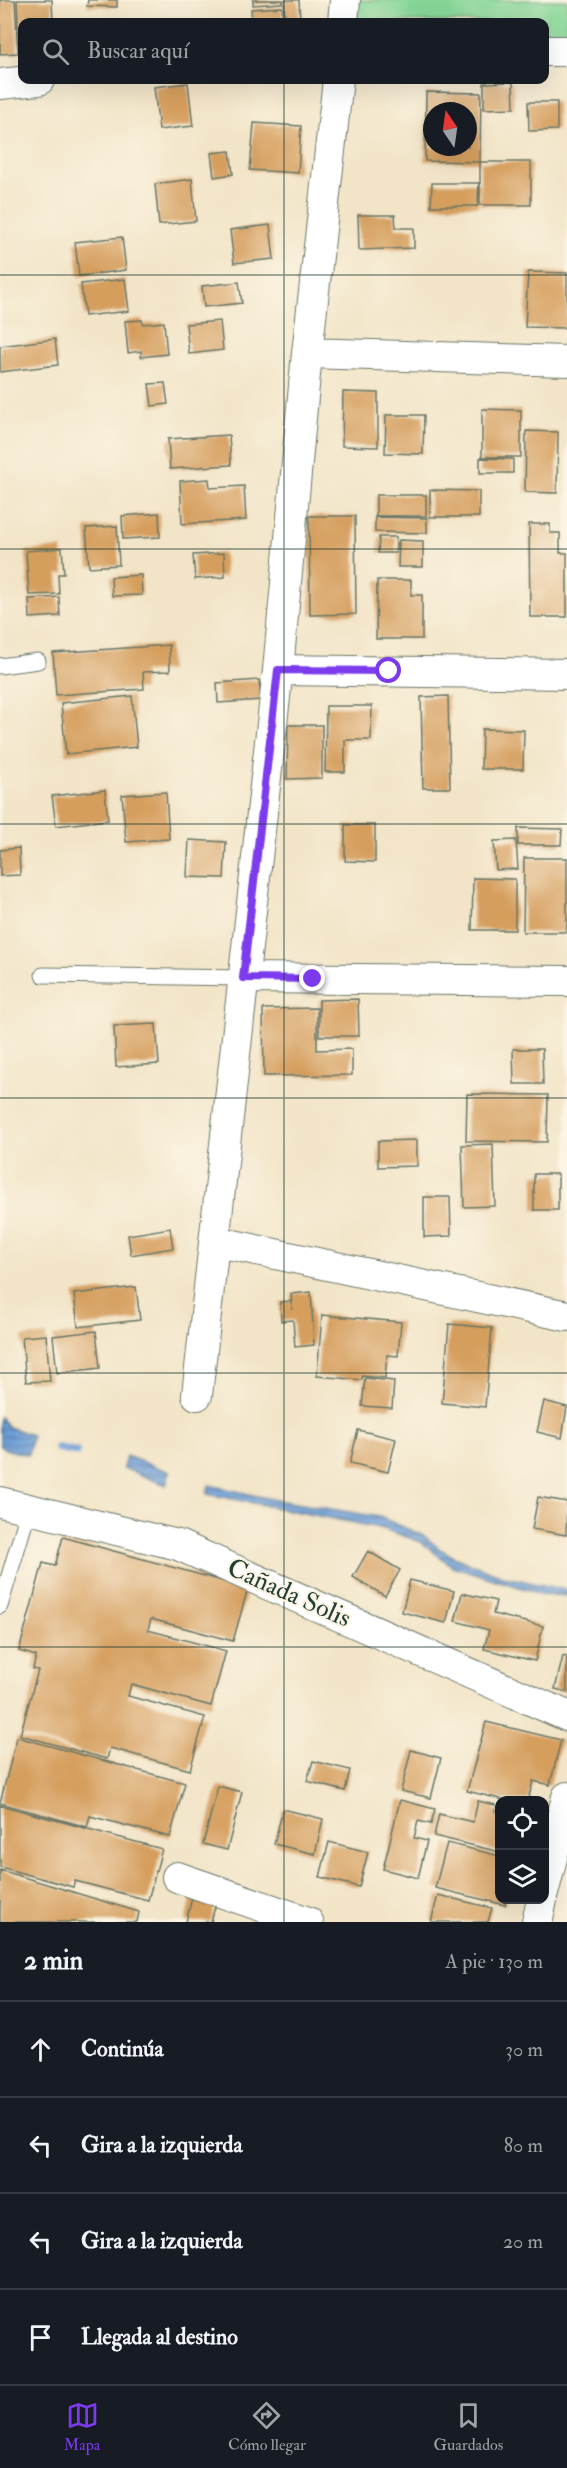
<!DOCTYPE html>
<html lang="es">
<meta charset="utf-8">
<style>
:root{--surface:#171b24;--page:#242831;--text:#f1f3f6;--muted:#9ea1a6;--line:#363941;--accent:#7c3aed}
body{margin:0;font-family:"IM FELL Double Pica",serif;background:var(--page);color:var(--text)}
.controls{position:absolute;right:18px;bottom:18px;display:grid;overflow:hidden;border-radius:12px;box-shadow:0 6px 24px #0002}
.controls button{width:54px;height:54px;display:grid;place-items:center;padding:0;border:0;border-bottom:2px solid var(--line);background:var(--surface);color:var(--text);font:30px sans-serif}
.compass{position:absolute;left:423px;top:102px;width:54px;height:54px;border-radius:50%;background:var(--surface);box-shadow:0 6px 24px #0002;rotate:347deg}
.stop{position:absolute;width:18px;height:18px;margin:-14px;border:4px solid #7c3aed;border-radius:50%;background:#fff}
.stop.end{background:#7c3aed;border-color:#fff;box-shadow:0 2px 6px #0008}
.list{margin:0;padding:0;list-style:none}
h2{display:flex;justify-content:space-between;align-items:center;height:78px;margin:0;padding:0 24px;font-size:26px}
h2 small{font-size:20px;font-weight:400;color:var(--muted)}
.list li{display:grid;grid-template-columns:39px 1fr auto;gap:18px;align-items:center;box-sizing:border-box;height:96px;padding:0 24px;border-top:2px solid var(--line)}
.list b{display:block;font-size:22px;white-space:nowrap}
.list em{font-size:20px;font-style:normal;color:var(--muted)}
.icon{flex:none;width:33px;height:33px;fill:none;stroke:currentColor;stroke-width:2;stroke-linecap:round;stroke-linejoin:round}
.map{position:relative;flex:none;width:567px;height:1922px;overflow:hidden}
.search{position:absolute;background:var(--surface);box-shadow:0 6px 24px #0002;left:18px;right:18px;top:18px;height:66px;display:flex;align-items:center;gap:15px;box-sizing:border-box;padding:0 21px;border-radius:12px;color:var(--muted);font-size:22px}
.sheet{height:462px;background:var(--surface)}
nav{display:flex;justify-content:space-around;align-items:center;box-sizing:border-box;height:84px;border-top:2px solid var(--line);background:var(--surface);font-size:16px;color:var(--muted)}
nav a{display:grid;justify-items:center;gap:3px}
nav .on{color:var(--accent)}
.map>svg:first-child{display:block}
.park{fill:#85d696;stroke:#528a65;stroke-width:1.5}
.water{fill:url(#water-rules);stroke:#466d86;stroke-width:1.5}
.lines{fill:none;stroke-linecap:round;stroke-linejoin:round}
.stream{stroke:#6d9dd7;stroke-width:8}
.building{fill:#d59e5d;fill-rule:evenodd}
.lane-casing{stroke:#697767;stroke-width:17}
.street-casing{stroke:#697767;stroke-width:32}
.lane{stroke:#fff;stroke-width:15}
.street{stroke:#fff;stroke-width:30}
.route{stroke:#7c3aed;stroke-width:8}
.grid{fill:none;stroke:#1f3d34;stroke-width:1.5;stroke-opacity:0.55}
.labels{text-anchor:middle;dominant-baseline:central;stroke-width:4.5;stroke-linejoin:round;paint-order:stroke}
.street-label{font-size:26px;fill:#1f3d34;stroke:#fcf5e5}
</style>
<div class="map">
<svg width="567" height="1922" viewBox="0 0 567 1922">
<defs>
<pattern id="water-rules" width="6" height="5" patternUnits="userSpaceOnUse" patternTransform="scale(1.5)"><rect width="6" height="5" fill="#6d9dd7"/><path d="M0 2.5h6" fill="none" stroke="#5981af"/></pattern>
</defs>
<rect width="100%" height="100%" fill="#fcf5e5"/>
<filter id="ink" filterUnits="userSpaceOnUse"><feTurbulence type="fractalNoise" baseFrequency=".0167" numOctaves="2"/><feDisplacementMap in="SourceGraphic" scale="12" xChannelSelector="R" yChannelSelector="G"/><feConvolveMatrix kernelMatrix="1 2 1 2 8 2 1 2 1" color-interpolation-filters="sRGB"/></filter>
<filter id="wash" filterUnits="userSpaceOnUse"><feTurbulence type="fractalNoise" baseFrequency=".008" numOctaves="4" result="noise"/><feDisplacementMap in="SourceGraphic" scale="24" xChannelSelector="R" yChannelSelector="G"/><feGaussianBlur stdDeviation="1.35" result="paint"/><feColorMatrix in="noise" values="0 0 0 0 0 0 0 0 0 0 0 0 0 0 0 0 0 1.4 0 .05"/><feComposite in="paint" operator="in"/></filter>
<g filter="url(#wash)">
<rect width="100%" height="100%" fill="#f2e4c7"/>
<!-- park -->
<path class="park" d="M348,0H567V35H545L544,22H346Z"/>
<!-- water -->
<path class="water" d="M0,1417L8,1427L32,1435L28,1455L5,1449L0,1445Z
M126,1456L170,1472L166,1485L123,1468Z
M209,1485L271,1499L380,1517L424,1536L440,1549L456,1558L505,1577L567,1590V1596L541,1594L452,1566L421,1542L380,1528L207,1494Z"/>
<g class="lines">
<!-- stream -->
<path class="stream" d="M57,1448L76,1452"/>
</g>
<g id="blocks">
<!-- building -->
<path class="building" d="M0,0H15L18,53L0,54Z
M17,0H52L53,22H22V43H19Z
M88,0H117V7L87,6Z
M253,0H282V3L253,5Z
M284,0H299L300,19L285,20Z
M282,7L283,22H252L251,9Z
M513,82L514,108L484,109V83Z
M188,83L193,126L159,130L154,87Z
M426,92L481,93L480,162L425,161ZM432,111H468V147H432Z
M528,102H557V130L529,131Z
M254,123L301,126L298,173L250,170Z
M230,151L233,174L214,177L211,153Z
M480,162H531V205H480Z
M192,179L196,221L159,225L155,184Z
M432,183H479L478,206H431Z
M358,215H395L396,228H414V248L359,250Z
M270,225L274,259L234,263L230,230Z
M122,237L126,270L79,276L75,242Z
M528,272L567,273V328L525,327Z
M125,279L129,311L85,316L81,284Z
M239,282L242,303L204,307L202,286Z
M142,320L143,324L164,322L167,354L141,357V351L128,353L125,321Z
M220,321L223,350L189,354L186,324Z
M55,339L58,365L0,372V346Z
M165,383L168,404L152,406L149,384Z
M343,392L378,393V447L342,446Z
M482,409L521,410V457H482Z
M386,415H424L423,454L385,453Z
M526,431L558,432L557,493L525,492Z
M229,435L231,465L170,469L168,439Z
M480,458L513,459V473H480Z
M209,479L210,488L244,486L246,520L182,524L180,481Z
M430,490L479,491V517H430Z
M376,495H426V516H376Z
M159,513L160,537L123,539L122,516Z
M309,516H355L356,614L310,615Z
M375,517L427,518V533L375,532Z
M529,524H550V533H560V553H567V617H530Z
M117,526L119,565L89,567L86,528Z
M379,537H396V553H378Z
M399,540L423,541V567H398Z
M62,548L64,574H58L59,594L29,595L26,551Z
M224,553L225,577L195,579L193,555Z
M141,575L142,595L112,596L111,577Z
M377,580H411V595H422V639H376Z
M59,597L60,616L30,618L29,599Z
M169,645L170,671L143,672L144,689L56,695L53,653Z
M259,680L261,700L218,703L217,683Z
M132,696L137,747L66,754L61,703Z
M448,696L450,788H423L421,697Z
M326,706H372L371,740H345V772H325Z
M288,725H322V778L287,779Z
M482,729L524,730L523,769H481Z
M105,790L108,820L56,826L52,796Z
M166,792L169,839L126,842L122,795Z
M345,825H375V862L345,861Z
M518,828L562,829L561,845H518Z
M189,840L226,842L224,878L187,877Z
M516,840L518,869L496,870L494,841Z
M19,848L20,875L0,876V850Z
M524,858H567V932H523Z
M473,878L515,879V930H472Z
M358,999L359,1036H319V1000Z
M317,1008V1050L352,1049V1075L264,1076L263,1009Z
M156,1024L159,1064L116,1067L114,1026Z
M513,1049H542L543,1084H514Z
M467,1094L548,1095L547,1142L466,1141Z
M417,1140V1166L378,1167V1141Z
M493,1144L495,1206L464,1207L462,1145Z
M534,1174H558V1210H534Z
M424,1197H450L451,1236L424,1237Z
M170,1228L173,1248L131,1255L128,1235Z
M136,1287L140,1320L78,1327L74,1294Z
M311,1292L314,1345L295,1347L293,1320L281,1321L280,1302L291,1301L292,1310L291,1294Z
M322,1315L401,1322L398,1356L387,1355L385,1378L362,1376V1380L317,1376Z
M449,1324L492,1328L485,1407L442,1403Z
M96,1331L100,1368L57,1373L53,1336Z
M46,1335L50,1381L26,1382L22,1337Z
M365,1378L394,1381L392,1408L362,1406Z
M544,1401L567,1407L562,1438L537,1432Z
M358,1430L396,1439L388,1472L350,1463Z
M538,1497L567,1502L566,1535L532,1529Z
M63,1537L248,1588L233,1641L151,1619L148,1630L226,1651L211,1706L131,1684L128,1696L205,1717L190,1770L110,1748L107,1759L20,1735L38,1670L33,1669L36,1656L19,1651L43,1563L55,1566Z
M368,1551L400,1570L385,1596L353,1577Z
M410,1580L454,1591L446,1623L402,1612Z
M462,1593L496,1601L493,1614L543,1626L535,1661L484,1649L489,1630L455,1621Z
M563,1656L567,1657V1692L555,1689Z
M486,1722L561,1740L550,1785L533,1781L528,1800H504L467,1791Z
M17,1737L185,1783L170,1837L90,1816L87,1827L0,1803Z
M411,1750L441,1758L431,1798L401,1791Z
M313,1761L350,1770L345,1791L307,1781Z
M218,1786L242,1792L227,1850L203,1844Z
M400,1800L435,1809L431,1824L418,1821L414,1838L427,1841L418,1878L383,1869Z
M478,1801L496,1805L495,1811L500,1812V1852L434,1836L439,1814L473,1822Z
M0,1805L162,1849L148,1900L75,1881L73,1887L0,1867Z
M283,1809L323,1819L315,1854L274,1844Z
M329,1842L368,1852L359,1887L320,1877Z
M447,1843L500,1856V1900H506L505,1905L435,1888Z
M0,1870L139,1912L137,1922H0Z
M438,1895L492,1908L488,1922H431Z
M192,1897L216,1903L211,1922H186Z"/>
</g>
</g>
<g filter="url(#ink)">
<use href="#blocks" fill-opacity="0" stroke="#697767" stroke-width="1.5"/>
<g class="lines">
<defs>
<path id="lane" d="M0,666L38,661
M43,975L243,978
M0,1606L29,1509"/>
<path id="street" d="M343,22L345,0
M544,51H567
M0,84L39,80
M307,353L567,361
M278,670L567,674
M243,978L567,981
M214,1241L567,1316
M197,1395L278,670L307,353L338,80
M0,1502L178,1545L567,1716
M177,1877L308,1922
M544,1890L567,1797
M537,1922L542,1900"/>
</defs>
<!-- lane casing -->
<use href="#lane" class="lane-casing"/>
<!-- street casing -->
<use href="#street" class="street-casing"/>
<!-- lane -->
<use href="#lane" class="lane"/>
<!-- street -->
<use href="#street" class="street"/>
</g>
</g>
<g class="lines" filter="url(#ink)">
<!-- route -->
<path class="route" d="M313,979L243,978L278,670L389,671"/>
</g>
<!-- grid -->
<path class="grid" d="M284,0V22M284,80V1922M0,275H567M0,549H567M0,824H567M0,1098H567M0,1373H567M0,1647H567"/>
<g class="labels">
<!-- street labels -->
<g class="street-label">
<text transform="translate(289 1593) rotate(24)">Cañada Solis</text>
</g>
</g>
</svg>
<div class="controls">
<button><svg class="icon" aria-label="locate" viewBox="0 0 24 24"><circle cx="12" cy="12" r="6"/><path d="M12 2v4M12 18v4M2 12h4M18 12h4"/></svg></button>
<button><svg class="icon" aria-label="layers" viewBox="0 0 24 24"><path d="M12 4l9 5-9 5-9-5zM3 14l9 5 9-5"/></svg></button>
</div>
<svg class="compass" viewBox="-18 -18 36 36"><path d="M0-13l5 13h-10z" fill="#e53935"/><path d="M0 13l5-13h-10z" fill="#9ea1a6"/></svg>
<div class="stop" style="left:389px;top:671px"></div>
<div class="stop end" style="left:313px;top:979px"></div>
<div class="search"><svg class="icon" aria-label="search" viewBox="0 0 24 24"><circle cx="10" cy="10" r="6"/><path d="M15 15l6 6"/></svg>Buscar aquí</div>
</div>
<section class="sheet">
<h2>2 min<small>A pie · 130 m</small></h2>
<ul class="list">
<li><svg class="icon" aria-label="ahead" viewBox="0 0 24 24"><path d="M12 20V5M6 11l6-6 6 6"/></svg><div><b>Continúa</b></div><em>30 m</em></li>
<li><svg class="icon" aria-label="left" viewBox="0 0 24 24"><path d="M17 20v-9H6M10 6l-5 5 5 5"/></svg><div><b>Gira a la izquierda</b></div><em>80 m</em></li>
<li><svg class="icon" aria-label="left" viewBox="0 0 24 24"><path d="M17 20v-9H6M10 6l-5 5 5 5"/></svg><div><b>Gira a la izquierda</b></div><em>20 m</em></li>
<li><svg class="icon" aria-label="arrive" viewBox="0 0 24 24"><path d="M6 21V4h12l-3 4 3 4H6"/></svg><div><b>Llegada al destino</b></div></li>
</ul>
</section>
<nav>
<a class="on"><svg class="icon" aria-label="map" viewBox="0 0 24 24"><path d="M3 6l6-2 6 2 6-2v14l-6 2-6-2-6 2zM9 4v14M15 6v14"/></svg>Mapa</a>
<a><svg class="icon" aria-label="directions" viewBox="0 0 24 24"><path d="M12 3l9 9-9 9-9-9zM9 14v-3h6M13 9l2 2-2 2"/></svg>Cómo llegar</a>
<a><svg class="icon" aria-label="saved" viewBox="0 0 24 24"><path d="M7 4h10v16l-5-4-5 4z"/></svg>Guardados</a>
</nav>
